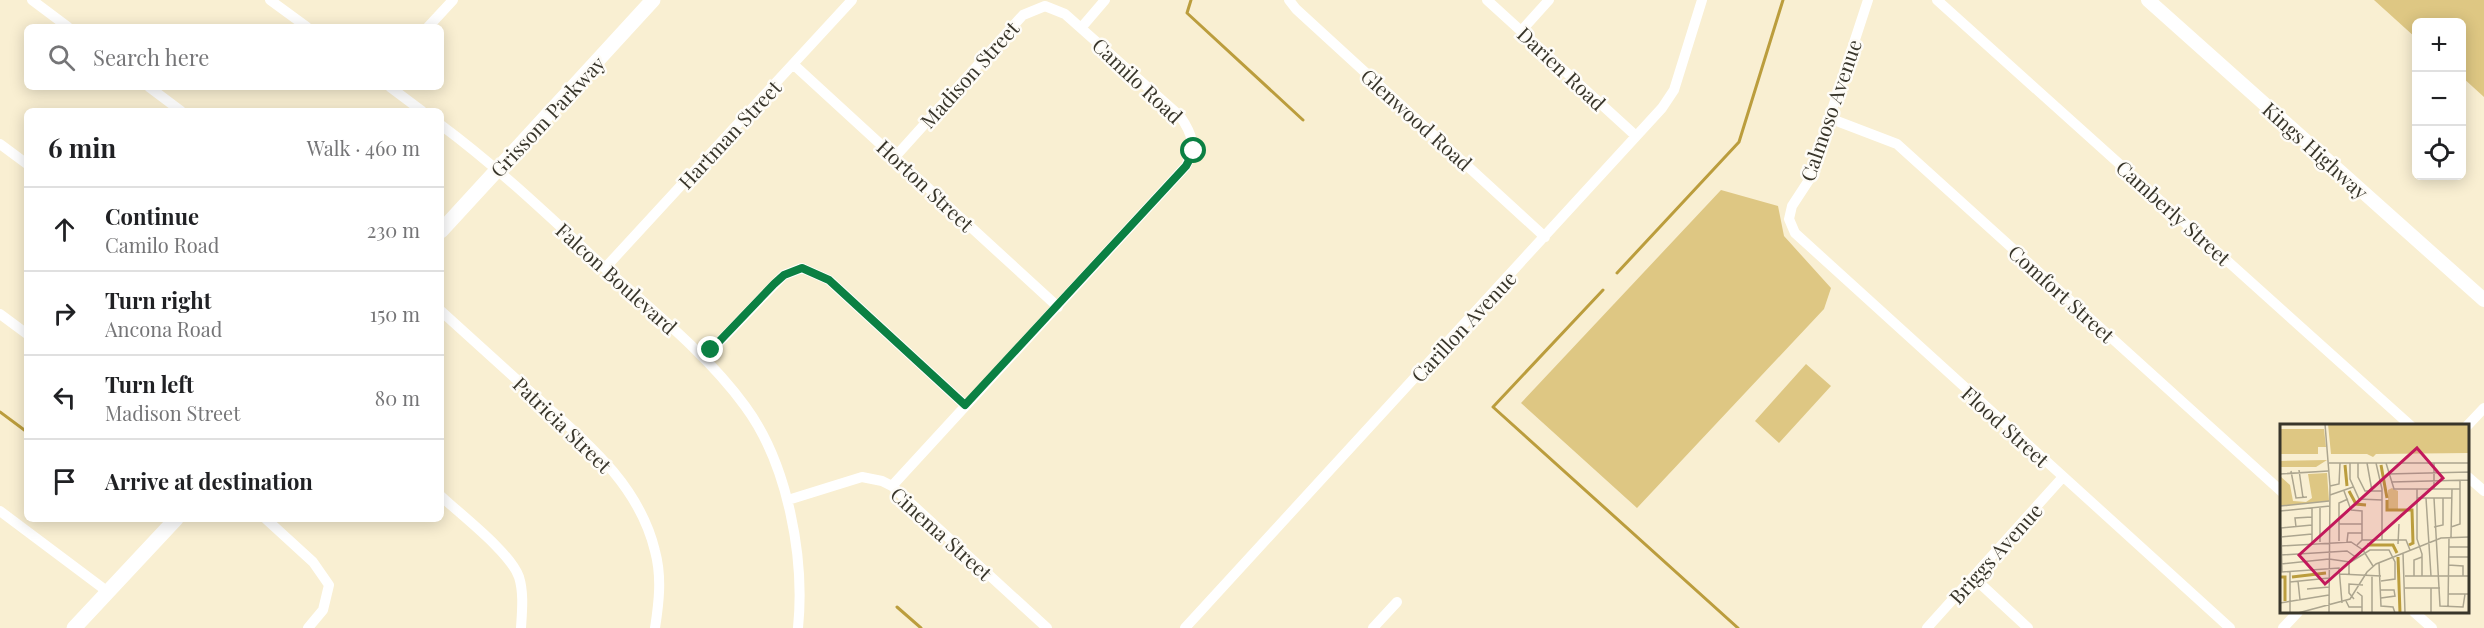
<!DOCTYPE html>
<meta charset="utf-8">
<style>
:root{--surface:#fff;--page:#f2f2f2;--text:#202124;--muted:#757577;--line:#e0e0e0}
body{margin:0;font-family:"Playfair Display",serif;background:var(--page);color:var(--text)}
.controls{position:absolute;right:18px;top:18px;display:grid;overflow:hidden;border-radius:9px;box-shadow:0 3px 15px #0003}
.controls button{width:54px;height:54px;display:grid;place-items:center;padding:0;border:0;border-bottom:2px solid var(--line);background:var(--surface);color:var(--text);font:30px sans-serif}
.stop{position:absolute;width:18px;height:18px;margin:-14px;border:4px solid #0b8043;border-radius:50%;background:#fff}
.stop.end{background:#0b8043;border-color:#fff;box-shadow:0 2px 6px #0008}
.list{margin:0;padding:0;list-style:none}
h2{display:flex;justify-content:space-between;align-items:center;height:78px;margin:0;padding:0 24px;font-size:26px}
h2 small{font-size:20px;font-weight:400;color:var(--muted)}
.list li{display:grid;grid-template-columns:39px 1fr auto;gap:18px;align-items:center;box-sizing:border-box;height:84px;padding:0 24px;border-top:2px solid var(--line)}
.list b{display:block;font-size:22px;white-space:nowrap}
.list p{margin:0;font-size:20px;white-space:nowrap;color:var(--muted)}
.list em{font-size:20px;font-style:normal;color:var(--muted)}
.icon{flex:none;width:33px;height:33px;fill:none;stroke:currentColor;stroke-width:2;stroke-linecap:round;stroke-linejoin:round}
.map{position:relative;flex:none;width:2484px;height:628px;overflow:hidden}
.search{position:absolute;background:var(--surface);box-shadow:0 3px 15px #0003;left:24px;top:24px;width:420px;height:66px;display:flex;align-items:center;gap:15px;box-sizing:border-box;padding:0 21px;border-radius:9px;color:var(--muted);font-size:22px}
.panel{position:absolute;background:var(--surface);box-shadow:0 3px 15px #0003;left:24px;top:108px;width:420px;height:414px;border-radius:9px}
.map>svg:first-child{display:block}
.green{fill:#dec783}
.lines{fill:none;stroke-linecap:round;stroke-linejoin:round}
.stream{stroke:#bb9d3d;stroke-width:3}
.minor{stroke:#fff;stroke-width:10}
.tertiary{stroke:#fff;stroke-width:14}
.secondary{stroke:#fff;stroke-width:15}
.route{stroke:#0b8043;stroke-width:8}
.labels{text-anchor:middle;dominant-baseline:central;stroke-width:5;stroke-linejoin:round;paint-order:stroke}
.street-label{font-size:20px;fill:#38352a;stroke:#fefcf7}
.inset-river{fill:none;stroke:#bb9d3d;stroke-width:3}
.inset-road{fill:none;stroke:#aca58f;stroke-width:1.5}
.view{fill:#c2185b;fill-opacity:0.15;stroke:#c2185b;stroke-width:3}
.inset-edge{fill:none;stroke:#38352a;stroke-width:3}
</style>
<div class="map">
<svg width="2484" height="628" viewBox="0 0 2484 628">
<rect width="100%" height="100%" fill="#f9efd2"/>
<!-- green -->
<path class="green" d="M2374,0H2484V97L2462,77V22H2416V38Z
M1721,190L1778,206L1784,236L1831,288L1824,309L1637,508L1521,403Z
M1806,364L1831,386L1779,443L1755,421Z"/>
<g class="lines">
<!-- stream -->
<path class="stream" d="M1191,0L1187,13L1303,120
M1617,273L1739,142L1783,0
M1603,290L1493,407L1738,628
M0,412L27,432
M897,607L921,628"/>
<!-- minor -->
<path class="minor" d="M32,0L68,27
M270,0L307,27
M1289,0L1296,9L1545,237
M1487,0L1636,136
M1868,0L1809,180L1792,206L1789,219L1795,233L2230,628
M1937,0L2411,426
M428,27L453,0
M1081,28L1105,0
M1522,30L1549,0
M793,64L1058,307
M149,87L181,111
M390,87L422,111
M1829,118L1897,144L2282,492
M441,125C500,169 552,219 606,269C654,312 707,354 745,406C788,464 805,558 798,628
M0,144L27,164
M605,268L852,0
M441,311C473,340 505,369 536,397C585,441 639,484 655,551C662,577 659,602 655,628
M0,314L27,334
M704,358L775,284L784,275L802,268L829,280L965,405
M2467,426L2484,408
M2468,477L2484,491
M892,486L1186,166C1196,145 1193,135 1180,116L1065,14L1045,6L1023,15L895,157
M441,496C461,515 510,552 519,577C524,593 522,611 521,628
M788,500L862,477L882,481L892,486L1047,628
M0,511L108,592
M266,519L313,562L329,585L323,610L308,628
M1973,577L2028,628
M2414,612L2432,628
M1185,628L1662,108L1674,90L1702,0
M1373,628L1397,602
M1927,628L2062,478
M2283,628L2298,612"/>
<!-- tertiary -->
<path class="tertiary" d="M2148,0L2484,300"/>
<!-- secondary -->
<path class="secondary" d="M441,231L653,0
M74,628L176,519"/>
</g>
<g class="lines">
<!-- route -->
<path class="route" d="M711,350L774,284L784,275L802,268L829,280L965,405L1186,166L1194,151"/>
</g>
<g class="labels">
<!-- street labels -->
<g class="street-label">
<text transform="translate(1562 68) rotate(43)">Darien Road</text>
<text transform="translate(969 74) rotate(-48)">Madison Street</text>
<text transform="translate(1138 80) rotate(43)">Camilo Road</text>
<text transform="translate(1830 110) rotate(-71)">Calmoso Avenue</text>
<text transform="translate(547 116) rotate(-47)">Grissom Parkway</text>
<text transform="translate(1417 119) rotate(42)">Glenwood Road</text>
<text transform="translate(729 134) rotate(-47)">Hartman Street</text>
<text transform="translate(2316 150) rotate(42)">Kings Highway</text>
<text transform="translate(926 185) rotate(43)">Horton Street</text>
<text transform="translate(2174 212) rotate(42)">Camberly Street</text>
<text transform="translate(617 278) rotate(42)">Falcon Boulevard</text>
<text transform="translate(2062 293) rotate(42)">Comfort Street</text>
<text transform="translate(1463 326) rotate(-47)">Carillon Avenue</text>
<text transform="translate(563 424) rotate(44)">Patricia Street</text>
<text transform="translate(2006 426) rotate(42)">Flood Street</text>
<text transform="translate(942 533) rotate(42)">Cinema Street</text>
<text transform="translate(1995 553) rotate(-48)">Briggs Avenue</text>
</g>
</g>
<!-- overview -->
<g transform="translate(2280 424)">
<rect width="189" height="189" fill="#f9efd2"/>
<path d="M48,0H189V29L96,30L93,33L87,30H51ZM0,5H44L46,23H38V30H0ZM47,36L36,43H0V37ZM47,49L49,77L0,82V52L10,61L13,77L26,78L32,74L28,50ZM112,64L118,67V85H108V66Z" fill="#dec783"/>
<path class="inset-river" d="M65,41L67,62M101,41L107,74M69,67L76,80L86,81M107,76V86H132L133,119L129,121M87,121H113L117,129M118,133L120,189M0,153H5V177M12,153L46,149"/>
<path class="inset-road" d="M45,0L50,62L49,189M49,39H189M70,39V55L79,75L102,76M78,39V53L85,67H102M87,39L92,67M96,39L102,65V116M106,39L114,65H180M19,46L23,74M11,47L16,74L27,73M0,50L48,47M107,50L189,48V77M111,58L189,56M50,62L59,60L60,39M137,65V115L142,130V152M154,65V39M64,67L71,86M50,71L73,63M137,74H172M146,74L151,152M154,74L160,182L183,183L185,170M0,82L49,77M71,86L82,87V116M0,87L50,82M59,100H82M16,103L15,94L32,93M154,103L163,101V74M171,103L180,100V57M1,104L2,148L59,144L62,179M1,104L32,101M1,113L32,110M171,113L172,65M59,117V79L68,75M40,118V83M67,118L68,109H82M32,119V84M118,120L119,100M77,121L82,116H126L130,126M1,122L71,118L83,126L93,142M169,123H189M123,129L125,189M1,131L67,127L77,134M168,133H189M99,139L101,182L113,183L115,189M1,140L49,135L70,138M168,141L183,142V152M10,148V189M60,150L101,152M69,150V139L90,126H109L115,138V155L101,157M125,152H189M134,152V136L142,133M18,157L20,176M10,158L49,154M125,164H160M27,165L49,163M77,168L82,172V189M168,170H189M101,174L115,172L114,166H101M74,175L69,169V160L83,161M66,177L69,183H82M0,179L49,171M168,183L169,113M18,189L70,175L87,148L96,140L161,114L189,113M92,189V152M151,189V164"/>
<path class="view" d="M137,24L163,54L45,160L19,131Z"/>
<rect width="189" height="189" class="inset-edge"/>
</g>
</svg>
<div class="controls">
<button>+</button>
<button>−</button>
<button><svg class="icon" aria-label="locate" viewBox="0 0 24 24"><circle cx="12" cy="12" r="6"/><path d="M12 2v4M12 18v4M2 12h4M18 12h4"/></svg></button>
</div>
<div class="stop" style="left:1194px;top:151px"></div>
<div class="stop end" style="left:711px;top:350px"></div>
<div class="search"><svg class="icon" aria-label="search" viewBox="0 0 24 24"><circle cx="10" cy="10" r="6"/><path d="M15 15l6 6"/></svg>Search here</div>
<section class="panel">
<h2>6 min<small>Walk · 460 m</small></h2>
<ul class="list">
<li><svg class="icon" aria-label="ahead" viewBox="0 0 24 24"><path d="M12 20V5M6 11l6-6 6 6"/></svg><div><b>Continue</b><p>Camilo Road</p></div><em>230 m</em></li>
<li><svg class="icon" aria-label="right" viewBox="0 0 24 24"><path d="M7 20v-9h11M14 6l5 5-5 5"/></svg><div><b>Turn right</b><p>Ancona Road</p></div><em>150 m</em></li>
<li><svg class="icon" aria-label="left" viewBox="0 0 24 24"><path d="M17 20v-9H6M10 6l-5 5 5 5"/></svg><div><b>Turn left</b><p>Madison Street</p></div><em>80 m</em></li>
<li><svg class="icon" aria-label="arrive" viewBox="0 0 24 24"><path d="M6 21V4h12l-3 4 3 4H6"/></svg><div><b>Arrive at destination</b></div></li>
</ul>
</section>
</div>
